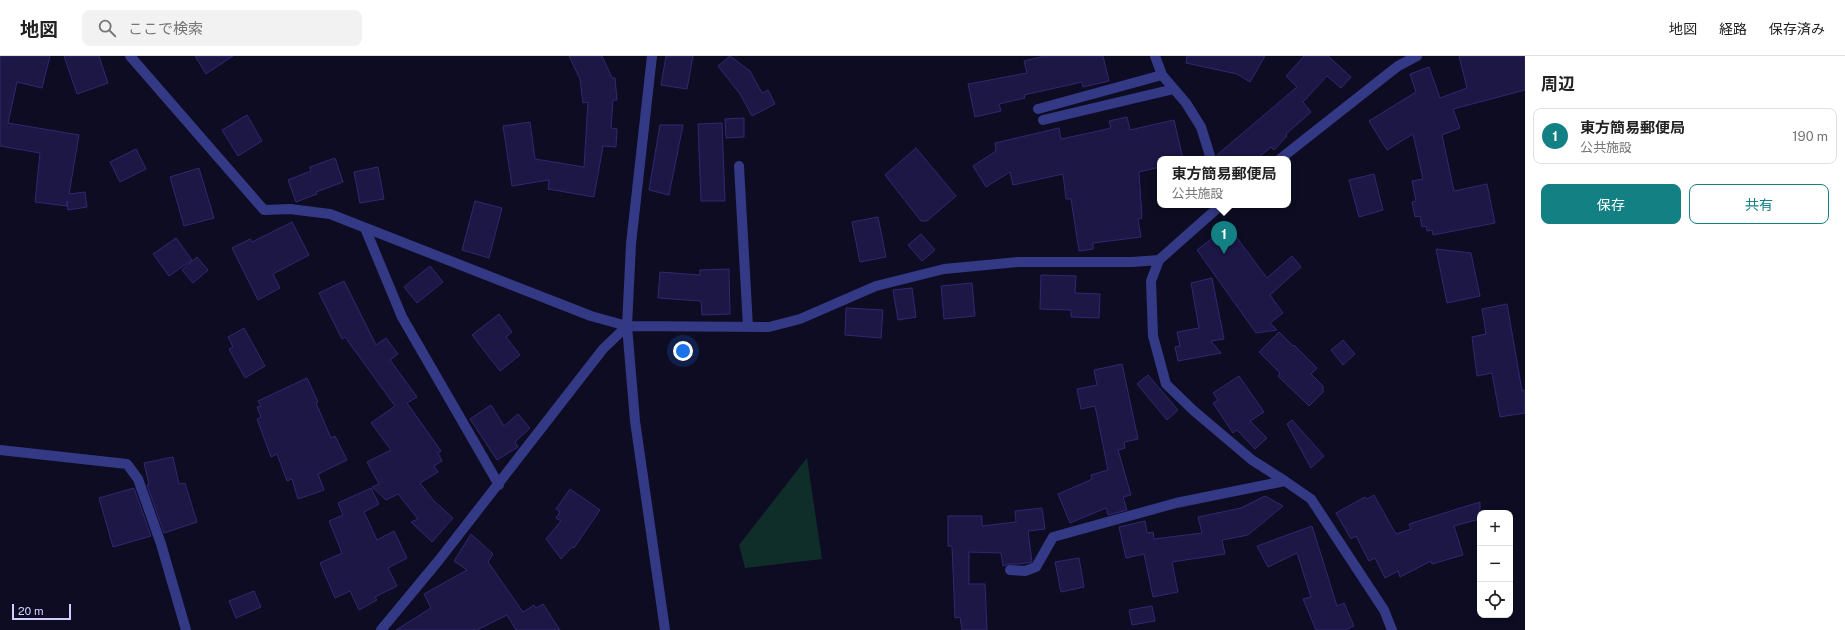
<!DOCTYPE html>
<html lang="ja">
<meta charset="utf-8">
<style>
:root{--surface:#fff;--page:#f2f2f2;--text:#222;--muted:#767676;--line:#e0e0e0;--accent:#138183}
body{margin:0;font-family:"Public Sans","Noto Sans JP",sans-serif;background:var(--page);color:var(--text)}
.controls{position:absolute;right:12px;bottom:12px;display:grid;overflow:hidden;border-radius:8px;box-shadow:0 2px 6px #0003}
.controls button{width:36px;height:36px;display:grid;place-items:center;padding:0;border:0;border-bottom:1px solid var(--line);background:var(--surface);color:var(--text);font:20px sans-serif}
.scale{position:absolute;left:12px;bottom:10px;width:59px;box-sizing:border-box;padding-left:4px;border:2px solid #cfceff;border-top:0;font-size:11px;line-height:14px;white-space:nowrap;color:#cfceff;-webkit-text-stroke:3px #0e0c23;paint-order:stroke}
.you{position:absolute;left:683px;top:295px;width:14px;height:14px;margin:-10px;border:3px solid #fff;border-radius:50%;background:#1a73e8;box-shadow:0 0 0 6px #1a73e833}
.badge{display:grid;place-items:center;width:26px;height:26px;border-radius:50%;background:var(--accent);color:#fff;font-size:13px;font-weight:700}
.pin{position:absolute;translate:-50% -33px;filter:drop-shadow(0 1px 2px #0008)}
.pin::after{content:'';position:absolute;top:21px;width:14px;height:12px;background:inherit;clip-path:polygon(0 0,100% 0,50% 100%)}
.popup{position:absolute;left:1157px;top:100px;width:134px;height:52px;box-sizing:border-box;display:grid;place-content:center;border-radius:8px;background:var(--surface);filter:drop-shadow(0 1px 3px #0005);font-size:13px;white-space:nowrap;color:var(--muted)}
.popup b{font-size:15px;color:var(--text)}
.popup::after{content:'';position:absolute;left:50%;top:100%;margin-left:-8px;border:8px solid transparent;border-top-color:var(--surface)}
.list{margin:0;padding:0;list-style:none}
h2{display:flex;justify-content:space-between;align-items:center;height:52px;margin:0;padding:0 16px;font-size:17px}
h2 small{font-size:13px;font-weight:400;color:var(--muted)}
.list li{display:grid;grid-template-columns:26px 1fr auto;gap:12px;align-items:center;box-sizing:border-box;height:56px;margin:0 8px 8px;padding:0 8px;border:1px solid var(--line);border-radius:8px}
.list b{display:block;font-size:15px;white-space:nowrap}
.list p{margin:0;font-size:13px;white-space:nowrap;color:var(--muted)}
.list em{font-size:13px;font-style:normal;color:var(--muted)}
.actions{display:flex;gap:8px;padding:12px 16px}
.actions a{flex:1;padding:9px 0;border:1px solid var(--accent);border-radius:8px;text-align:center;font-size:14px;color:var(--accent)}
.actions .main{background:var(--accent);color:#fff}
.icon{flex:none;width:22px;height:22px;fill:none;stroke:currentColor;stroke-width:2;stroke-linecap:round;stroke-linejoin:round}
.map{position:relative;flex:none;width:1525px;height:574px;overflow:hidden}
header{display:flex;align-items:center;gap:24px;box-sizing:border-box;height:56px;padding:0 20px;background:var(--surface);border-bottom:1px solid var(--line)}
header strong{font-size:19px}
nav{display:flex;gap:22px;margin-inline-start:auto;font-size:14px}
.search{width:280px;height:36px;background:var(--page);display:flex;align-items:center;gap:10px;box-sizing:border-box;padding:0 14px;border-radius:8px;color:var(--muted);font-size:15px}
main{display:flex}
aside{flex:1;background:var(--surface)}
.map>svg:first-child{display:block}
.green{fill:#0f2d29}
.building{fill:#1c1745;stroke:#302872}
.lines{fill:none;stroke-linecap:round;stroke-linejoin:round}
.minor{stroke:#343985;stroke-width:10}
.tertiary{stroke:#343985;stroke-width:10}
</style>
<header>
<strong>地図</strong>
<div class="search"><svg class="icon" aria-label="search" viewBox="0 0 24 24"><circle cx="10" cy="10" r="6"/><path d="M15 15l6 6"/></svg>ここで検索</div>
<nav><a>地図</a><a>経路</a><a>保存済み</a></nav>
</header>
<main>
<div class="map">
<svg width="1525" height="574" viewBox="0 0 1525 574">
<rect width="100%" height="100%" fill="#0e0c23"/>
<!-- green -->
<path class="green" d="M807,402L822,503L745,512L739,489Z"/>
<!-- building -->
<path class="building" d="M0,0H50L42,32L17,26L8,67L79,79L69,138L85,136L87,151L68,154L67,145V150L35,146L40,97L0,90Z
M64,0H99L108,27L77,38Z
M195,0H233L206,18Z
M569,0H602L612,22H615L617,44H613L611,72L617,73L616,91L603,90L594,141L548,133L549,124L512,130L503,70L530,66L535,103L584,111L588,46L583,47L580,23Z
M666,0H693L687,33L661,29Z
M730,0L750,15L762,37L768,34L775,48L752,60L740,38L718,10Z
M1045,0H1103L1109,25L1083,31L1082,26L1024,39L1025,42L999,48L1001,55L975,61L968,28L1027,17L1024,5Z
M1187,0H1265L1250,26L1237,18L1186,7Z
M1304,0H1328L1351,21L1341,32L1327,20L1303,46L1311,56L1286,78L1287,80L1274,94L1271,91L1257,103H1217V99L1297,31L1286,20Z
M1459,0H1525V34L1453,53L1460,72L1442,79L1454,135L1487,128L1495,167L1433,179L1432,174L1427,175L1426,170L1422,171L1420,160L1415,161L1412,146L1416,145L1412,125L1423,123L1413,78L1387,94L1369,65L1416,36L1410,18L1429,11L1440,42L1467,32Z
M247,59L262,85L238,100L222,74Z
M1127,61L1130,74L1174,64L1183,103H1160V111L1139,116L1142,162L1138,163L1141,181L1093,187V193L1079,195L1071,143H1066L1063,118L1013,129L1010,116L986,131L973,110L996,95L995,87L1059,72L1061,83L1094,76L1111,72L1109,65Z
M744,62V81L726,82L725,63Z
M722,67L725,145H701L698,68Z
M660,69H683L669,139L649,134Z
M916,92L956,140L927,165H921L885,119Z
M136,93L146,113L120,126L110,106Z
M335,102L343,126L316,136L317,138L296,146L288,124L311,115L310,111Z
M378,111L384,143L360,147L354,116Z
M199,112L214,162L184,170L170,121Z
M1374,118L1383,154L1359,161L1349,124Z
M475,145L502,152L489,202L462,194Z
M878,161L886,201L860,206L852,166Z
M292,166L309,199L273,218L280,232L258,244L232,192L250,183L252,186Z
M1228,170L1267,222L1292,200L1301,211L1270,239L1283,257L1270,267L1277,274L1256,277L1197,194Z
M921,178L935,194L922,205L908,189Z
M176,182L192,204L169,220L153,198Z
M1436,193L1471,197L1480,240L1447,247Z
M197,201L208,214L193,227L182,214Z
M430,210L443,226L417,247L404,231Z
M729,213L730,258L702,259L701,245L658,242L660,216L700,219V214Z
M1041,219L1076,220L1075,237L1100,238L1099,262L1071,261V254L1040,253Z
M1212,222L1224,283L1211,285L1221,297L1178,305L1175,291L1180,290L1177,276L1199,272L1191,227Z
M344,225L376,289L386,282L398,298L390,304L417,341L407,347L441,395L438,397L442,405L434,410L438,416L420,427L433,444L453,462L432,486L411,466L418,463L398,438L386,444L372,431L379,428L367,406L391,394L371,367L395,350L345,281L342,283L319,237Z
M972,227L975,260L944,263L941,230Z
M912,232L916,261L898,264L893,234Z
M1507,248L1522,335L1525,334V357L1500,361L1492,317L1477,320L1472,281L1486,278L1482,253Z
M846,252L883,254L881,282L845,279Z
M499,258L512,276L506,281L520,299L500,315L472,279Z
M244,272L265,310L245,322L229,293L233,291L228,281Z
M1279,276L1293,290L1294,289L1317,312L1311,318L1323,330V336L1309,350L1278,320L1280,317L1259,296Z
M1343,284L1355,298L1343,309L1331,294Z
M1122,308L1138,383L1124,386L1125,392L1118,394L1131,439L1123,441L1127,454L1108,459L1106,452L1070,467L1058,438L1088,425L1092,423L1091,419L1108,414L1095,350L1081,353L1077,333L1097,329L1094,314Z
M1148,319L1178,354L1167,364L1137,328Z
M1239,320L1264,356L1250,365L1267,382L1255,393L1237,374L1233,377L1213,347L1218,344L1213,337Z
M307,322L318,346L316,347L331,382L335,380L347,404L318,418L324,434L298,443L292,423L287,425L277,398L271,401L257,363L261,361L257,351L261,350L258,345Z
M491,349L504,370L518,358L530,372L515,386L518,391L497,404L470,363Z
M1292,364L1324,400L1311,412L1287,368Z
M173,401L179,428L185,427L197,466L164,477L147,429L149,428L144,407Z
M134,432L151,480L113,491L99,442Z
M371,432L379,448L364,456L377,484L394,475L407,502L388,512L397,530L375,541L377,544L359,554L350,535L335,542L320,507L342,497L329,465L343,459L338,447Z
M570,433L600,454L574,492L572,491L561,503L546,483L561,465L556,462L560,456L556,453Z
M1374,439L1396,478L1411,473L1409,468L1480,446V463L1454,470L1463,499L1432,508L1431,505L1400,521L1398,515L1385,522L1375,502L1369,505L1356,480L1351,483L1336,457L1365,441L1367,443Z
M1265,440L1283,450L1248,479L1222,484L1225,498L1172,506L1178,536L1153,541L1144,498L1126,502L1119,471L1145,465L1147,477L1153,476L1154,483L1202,477L1198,461L1241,452Z
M1042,452L1045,473L1028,475L1032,506L1020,508H1010L1003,510L1001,497L969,496V528H985L987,574H962L960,561L955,562L952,490H948V460H982V470L1016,466L1015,455Z
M1312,470L1337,550L1344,547L1354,570L1345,574H1316L1303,543L1311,541L1297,497L1268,511L1257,490Z
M471,478L493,498L488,506L523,556L534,549L536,552L543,548L560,574H516L507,559L477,574H396L431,552L424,538L467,514L454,505Z
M1079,502L1084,531L1061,536L1055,506Z
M254,535L261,551L236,562L229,545Z
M1152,550L1155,565L1132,569L1129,554Z"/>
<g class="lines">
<!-- minor -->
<path class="minor" d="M130,0L264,154L290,153L330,158L591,260L627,270L769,271L800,263L876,230L944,213L1019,206H1132L1159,204
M1155,0L1162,19L1186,47L1201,71L1211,103
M1038,53L1162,19
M1043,64L1174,33
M1280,103L1398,10L1417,0
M739,110L748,271
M1221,149L1159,204L1151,225L1153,280L1166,328L1194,355L1252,404L1285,425L1311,443L1384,554L1392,574
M365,172L402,261L499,429
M0,394L127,408L138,423L161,488L186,574
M1010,514L1025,515L1036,511L1053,481L1176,447L1285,425
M381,574L439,504L603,293L627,270"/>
<!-- tertiary -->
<path class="tertiary" d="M652,0L631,188L627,270L635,365L665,574"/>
</g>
</svg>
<div class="controls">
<button>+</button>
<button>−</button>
<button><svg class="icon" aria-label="locate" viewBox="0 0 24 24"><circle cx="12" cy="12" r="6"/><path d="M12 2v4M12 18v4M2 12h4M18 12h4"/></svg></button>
</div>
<div class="scale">20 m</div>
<div class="you"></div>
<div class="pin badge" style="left:1224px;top:198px">1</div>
<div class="popup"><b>東方簡易郵便局</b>公共施設</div>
</div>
<aside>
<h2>周辺<small></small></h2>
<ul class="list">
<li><span class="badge">1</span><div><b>東方簡易郵便局</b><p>公共施設</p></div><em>190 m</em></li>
</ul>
<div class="actions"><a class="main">保存</a><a>共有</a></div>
</aside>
</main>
